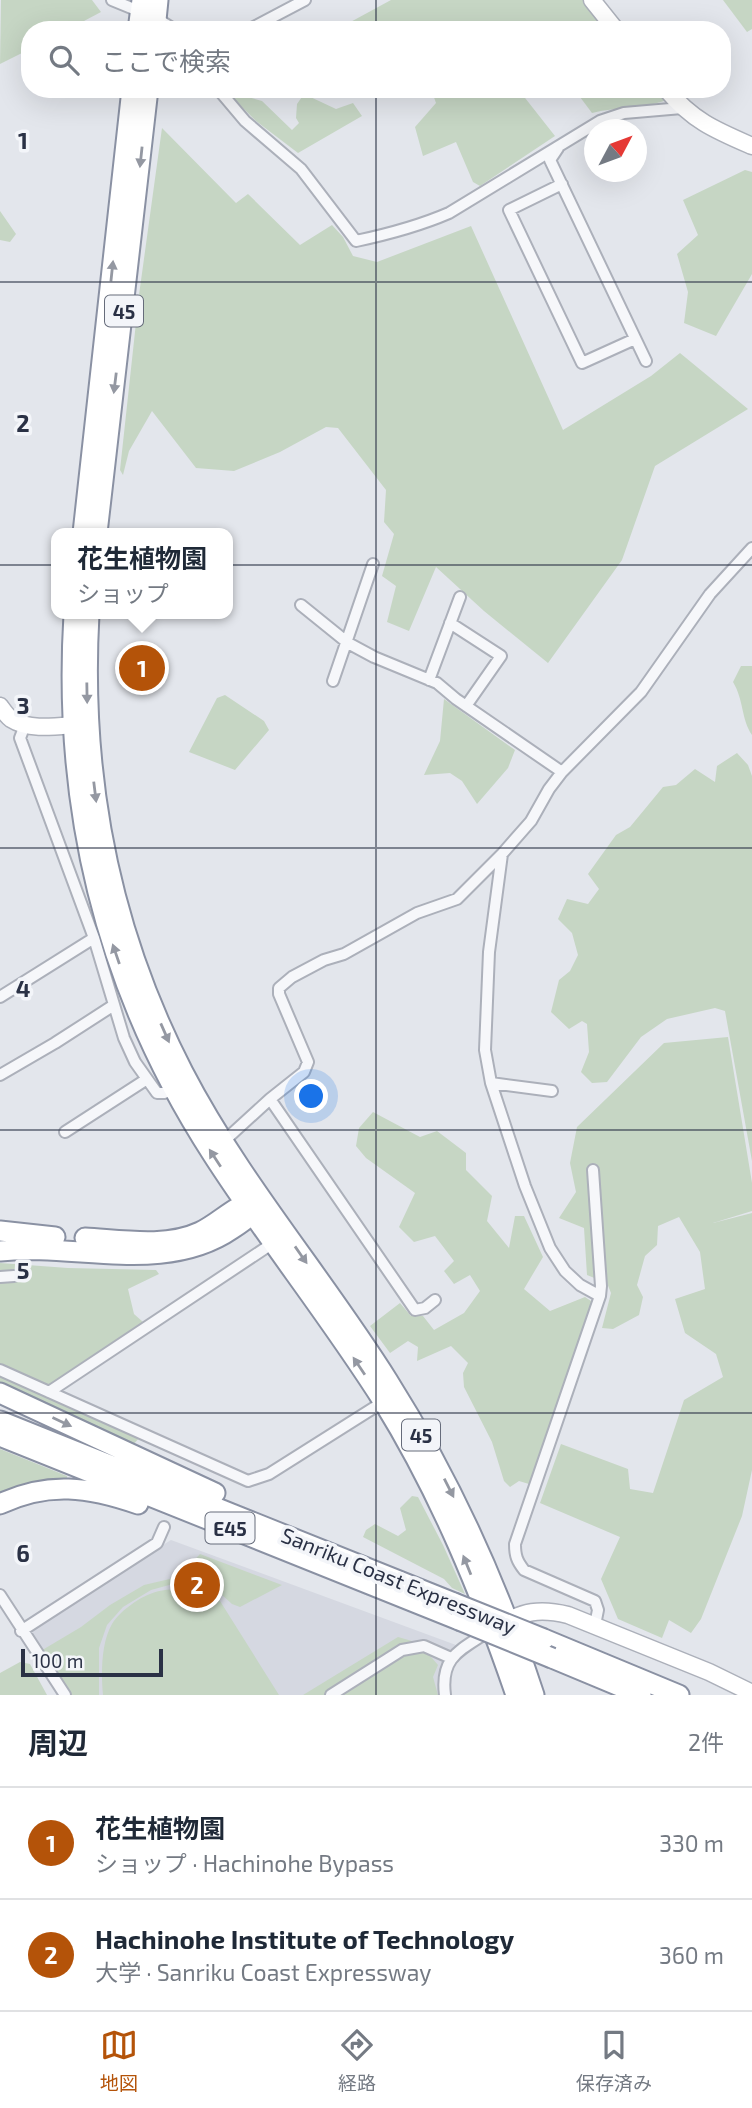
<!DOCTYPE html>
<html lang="ja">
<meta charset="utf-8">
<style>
:root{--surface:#fff;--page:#f6f6f7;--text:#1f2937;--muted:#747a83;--line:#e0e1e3;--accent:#b45309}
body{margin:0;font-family:"Exo 2","Noto Sans JP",sans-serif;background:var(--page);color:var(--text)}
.compass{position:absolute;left:584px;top:119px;width:63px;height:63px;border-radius:50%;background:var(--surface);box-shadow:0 7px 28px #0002;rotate:49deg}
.scale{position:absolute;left:21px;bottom:18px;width:142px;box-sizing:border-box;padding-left:7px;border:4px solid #2a3145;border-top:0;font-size:19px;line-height:24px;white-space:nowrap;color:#2a3145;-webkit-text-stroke:5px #f3f5f9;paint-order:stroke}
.you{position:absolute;left:312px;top:1097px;width:24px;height:24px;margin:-18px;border:5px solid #fff;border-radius:50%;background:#1a73e8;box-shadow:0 0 0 10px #1a73e833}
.badge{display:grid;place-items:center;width:46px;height:46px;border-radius:50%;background:var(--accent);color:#fff;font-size:23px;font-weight:700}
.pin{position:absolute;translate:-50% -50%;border:4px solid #fff;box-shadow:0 2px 7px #0006}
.popup{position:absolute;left:51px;top:528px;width:182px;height:91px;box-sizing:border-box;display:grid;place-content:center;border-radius:14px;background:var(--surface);filter:drop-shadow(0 2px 5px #0005);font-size:23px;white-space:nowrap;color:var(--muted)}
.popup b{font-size:26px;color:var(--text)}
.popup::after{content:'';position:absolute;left:50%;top:100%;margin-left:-14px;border:14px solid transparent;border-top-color:var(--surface)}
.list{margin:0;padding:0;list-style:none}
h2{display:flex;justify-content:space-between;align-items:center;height:91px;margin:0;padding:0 28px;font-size:30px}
h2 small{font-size:23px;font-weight:400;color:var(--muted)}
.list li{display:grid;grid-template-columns:46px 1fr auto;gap:21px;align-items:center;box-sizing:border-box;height:112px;padding:0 28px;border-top:2px solid var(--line)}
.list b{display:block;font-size:26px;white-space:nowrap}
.list p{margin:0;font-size:23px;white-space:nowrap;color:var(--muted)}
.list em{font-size:23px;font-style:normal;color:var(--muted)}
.icon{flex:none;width:38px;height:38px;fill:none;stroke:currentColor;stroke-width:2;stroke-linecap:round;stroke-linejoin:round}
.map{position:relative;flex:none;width:752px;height:1695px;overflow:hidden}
.search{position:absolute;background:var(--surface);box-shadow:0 7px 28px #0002;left:21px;right:21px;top:21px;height:77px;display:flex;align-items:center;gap:18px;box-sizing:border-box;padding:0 24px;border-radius:28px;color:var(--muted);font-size:26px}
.sheet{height:315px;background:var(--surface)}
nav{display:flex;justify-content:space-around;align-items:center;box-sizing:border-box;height:98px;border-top:2px solid var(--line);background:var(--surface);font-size:19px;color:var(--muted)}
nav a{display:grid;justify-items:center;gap:4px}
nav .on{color:var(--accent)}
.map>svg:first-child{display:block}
.built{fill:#d5d8e1}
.green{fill:#c6d6c4}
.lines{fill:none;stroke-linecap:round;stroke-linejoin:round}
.street-casing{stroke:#acb0ba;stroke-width:14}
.secondary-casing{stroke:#acb0ba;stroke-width:19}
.highway-casing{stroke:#8a91a3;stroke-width:23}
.street{stroke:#f6f7fa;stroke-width:10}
.secondary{stroke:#fff;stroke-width:16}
.highway{stroke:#fff;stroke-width:19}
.highway-bridge-casing{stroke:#8a91a3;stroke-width:23;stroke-linecap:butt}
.highway-bridge{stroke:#fff;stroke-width:19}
.oneway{fill:#9498a2}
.grid{fill:none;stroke:#2a3145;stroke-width:2;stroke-opacity:0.55}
.labels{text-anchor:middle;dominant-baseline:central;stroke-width:7;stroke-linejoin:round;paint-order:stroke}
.shield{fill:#f3f5f9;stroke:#666c7b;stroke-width:2}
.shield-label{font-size:19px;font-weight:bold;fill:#2a3145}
.street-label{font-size:21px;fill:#2a3145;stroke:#f3f5f9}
.grid-label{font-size:23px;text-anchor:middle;font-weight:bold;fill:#2a3145;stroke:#f3f5f9;stroke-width:7;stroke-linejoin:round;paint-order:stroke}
</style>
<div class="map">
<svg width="752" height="1695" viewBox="0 0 752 1695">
<rect width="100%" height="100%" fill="#e3e6ec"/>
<!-- built -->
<path class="built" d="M171,1540L456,1645L470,1637L476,1647L461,1656L450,1672V1695H71L27,1631Z"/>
<!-- green -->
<path class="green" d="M1,0H92L101,12L67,30H30V49L0,64Z
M391,0H586L608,30H347L345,25Z
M723,0H752V29L747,32Z
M431,89H518L555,136L480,186L473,182L456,142L423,156L415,127L436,103Z
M574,89H659L662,93L664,101C641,109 615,107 592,113Z
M238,94L262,101L292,130L299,123L296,118L297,104L304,94L336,109L353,103L362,116L298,153L256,121L233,98Z
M162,128L236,203L248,194L300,245L332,225L343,237L353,256L377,262L471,226L563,430L651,376L680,353L748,409L655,466L622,560L548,663L484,611L436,567L409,631L387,622L396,586L382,576L394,534L384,522L386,490L338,428L326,427L280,452L234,471L196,468L152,411L129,451L123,475L120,470L139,295Z
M745,170L752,172V274L716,336L684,323L688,292L677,254L698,235L683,200Z
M0,211L16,234L10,242L0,240Z
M741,666H752V735C741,719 744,700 733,682Z
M225,695L264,721L269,730L235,770L189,752L217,698Z
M444,699L515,750L508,768L477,804L462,781L450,773L424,775L440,741Z
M737,753L748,765L752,776V1161L725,1011L715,1008L667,1019L641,1037L607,1082L592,1083L581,1072L589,1052L587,1024L582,1021L569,1029L551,1012L559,980L570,971L578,955L572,933L558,919L567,899L588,904L599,889L588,874L616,835L630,827L663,787L676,785L695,769L715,782L717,766Z
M728,1037L752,1183V1211L713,1223L752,1213V1470L742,1516L701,1619L691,1633L669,1620L662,1638L618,1619L601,1579L620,1537L540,1503L561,1444L628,1469L630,1489L653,1493L684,1400L723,1377L716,1354L685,1333L675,1299L705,1289L700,1252L679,1217L658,1226L657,1245L645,1256L637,1285L643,1297L639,1315L613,1329L602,1328L611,1293L607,1283L587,1275L584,1228L559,1218L576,1192L570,1163L577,1127L664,1043Z
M373,1112L420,1137L437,1131L466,1153V1170L492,1196L487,1221L509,1248L515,1216H524L543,1257L524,1289L550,1311L585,1297L594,1303L529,1484L519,1481L510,1487L504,1481L492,1442L464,1387L463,1373L468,1363L451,1346L417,1361L418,1347L408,1341L390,1353L370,1326L400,1303L411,1316H423L434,1330L464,1313L480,1291L470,1275L454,1284L444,1271L454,1261L435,1236L414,1242L399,1227L415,1193L366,1158L356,1146L359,1128Z
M0,1263L68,1268L156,1270L159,1274L128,1289L134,1314L143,1322L42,1394L139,1438L133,1445L0,1382Z
M0,1449L67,1476V1481L0,1496Z
M412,1496L418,1497L443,1545L465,1594L452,1588L444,1579L363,1537L366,1530L375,1524L398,1536L406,1530L400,1508Z
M200,1554L282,1585L240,1607L232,1604L212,1586L191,1579L151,1590L123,1607L107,1625L99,1648V1695H68L39,1652L81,1627L110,1605L144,1585L174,1578L187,1568Z
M194,1589L215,1593L279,1695H103C101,1674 101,1643 112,1624C119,1612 137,1599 150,1594C164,1588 180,1589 194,1589Z
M398,1637L419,1643L438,1665L433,1677L438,1695H303Z
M20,1662L30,1664L47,1695H0V1673Z"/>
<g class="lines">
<defs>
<path id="street" d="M112,0L156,18L175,30
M248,30L305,0
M218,89L245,121L301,169L356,241C389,234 419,226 449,213L600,121L624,113L682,108
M558,148L550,160L646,361
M562,184L509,210L582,363L635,339
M301,605L348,643L374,657L437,683L456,699L562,772
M450,623L501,656L466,706
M429,680L460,597
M333,681L373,564
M25,725L20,738L94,938L124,1038L135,1062L157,1093H164L174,1089
M0,997L94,938
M0,1075L55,1043L114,1005
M491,1083L552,1091
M270,1099L415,1310L425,1308L435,1300
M65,1132L147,1079
M223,1142L270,1099L304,1072L308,1062L279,994V988L292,977L324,960L344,954L417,913L457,899L502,854
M593,1170L601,1286L600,1296L515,1544C515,1556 517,1561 524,1570L595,1601L598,1610L595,1625
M0,1277L14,1276
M600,1296L580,1285L565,1271L550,1248L525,1186L491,1083L485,1050L489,952L502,854L531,821L549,789L562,772L641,692L710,594L752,548
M0,1370L248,1481L269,1474L383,1402
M49,1392L273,1243
M0,1595L65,1695
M21,1631L157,1543L164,1527
M331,1695L402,1650L424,1646L451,1658
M445,1695C440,1656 461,1650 489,1631"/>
<path id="secondary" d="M592,0L616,30
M666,89C693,121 715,130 752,146
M0,706C3,710 7,716 11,719C31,732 63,725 85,724
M498,1626C523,1611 540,1608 568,1615L709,1672L752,1693"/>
<path id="highway" d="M138,30L142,0
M155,30L158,0
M83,533L132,89
M97,533L148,89
M74,614C62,809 106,990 213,1155C267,1239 330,1317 383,1401C440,1493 481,1593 516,1695
M89,614C80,774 109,929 183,1072C240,1182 322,1276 388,1381C450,1479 498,1585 534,1695
M0,1231L55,1237
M85,1238C121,1240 166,1248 200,1232C221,1222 235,1204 258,1200
M0,1251C77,1243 165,1275 232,1229C244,1221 253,1215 260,1203
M0,1393L215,1493
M0,1421L454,1603
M0,1436L459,1620
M0,1504C48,1481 89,1487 138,1504
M544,1639L679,1695
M552,1658L641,1695"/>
</defs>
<!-- street casing -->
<use href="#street" class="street-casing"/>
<!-- secondary casing -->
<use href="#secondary" class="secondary-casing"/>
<!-- highway casing -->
<use href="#highway" class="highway-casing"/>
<!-- street -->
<use href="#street" class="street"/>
<!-- secondary -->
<use href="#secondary" class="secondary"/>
<!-- highway -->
<use href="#highway" class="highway"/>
<defs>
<path id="highway-bridge" d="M454,1603L544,1639
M459,1620L552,1658"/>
</defs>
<!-- highway-bridge casing -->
<use href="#highway-bridge" class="highway-bridge-casing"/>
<!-- highway-bridge -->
<use href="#highway-bridge" class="highway-bridge"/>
</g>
<!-- one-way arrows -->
<defs><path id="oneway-solid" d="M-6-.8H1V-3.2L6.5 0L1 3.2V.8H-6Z" transform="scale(1.75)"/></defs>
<g class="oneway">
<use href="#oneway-solid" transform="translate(141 157) rotate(96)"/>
<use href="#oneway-solid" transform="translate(112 271) rotate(-84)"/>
<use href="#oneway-solid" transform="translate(115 383) rotate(97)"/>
<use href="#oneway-solid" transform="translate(87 693) rotate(89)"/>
<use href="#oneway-solid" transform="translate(95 792) rotate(83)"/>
<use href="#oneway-solid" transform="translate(116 954) rotate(-109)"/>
<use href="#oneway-solid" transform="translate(165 1033) rotate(66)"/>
<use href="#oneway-solid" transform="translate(215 1158) rotate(-123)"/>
<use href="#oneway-solid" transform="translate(301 1255) rotate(55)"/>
<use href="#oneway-solid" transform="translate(359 1366) rotate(-124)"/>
<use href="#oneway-solid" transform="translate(62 1422) rotate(25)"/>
<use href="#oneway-solid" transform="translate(449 1488) rotate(63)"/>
<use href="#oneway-solid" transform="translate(467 1565) rotate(-112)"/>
</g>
<!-- grid -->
<path class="grid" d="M376,0V30M376,89V1695M0,282H752M0,565H752M0,848H752M0,1130H752M0,1413H752"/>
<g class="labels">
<!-- shield labels -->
<g class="shield">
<rect x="105" y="295.5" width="38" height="31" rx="5"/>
<rect x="402" y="1419.5" width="38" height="31" rx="5"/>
<rect x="205.5" y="1512.5" width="49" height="31" rx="5"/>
</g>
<g class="shield-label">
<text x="124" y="311">45</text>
<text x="421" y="1435">45</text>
<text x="230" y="1528">E45</text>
</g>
<!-- street labels -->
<g class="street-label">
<text transform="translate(399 1580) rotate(22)">Sanriku Coast Expressway</text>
</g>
</g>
<g class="grid-label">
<text x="23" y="149">1</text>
<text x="23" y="432">2</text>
<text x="23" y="714">3</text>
<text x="23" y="997">4</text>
<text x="23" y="1279">5</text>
<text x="23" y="1562">6</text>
</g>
</svg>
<svg class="compass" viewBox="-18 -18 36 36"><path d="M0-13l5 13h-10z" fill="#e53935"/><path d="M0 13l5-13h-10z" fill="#747a83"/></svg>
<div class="scale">100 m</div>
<div class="you"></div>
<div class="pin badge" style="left:142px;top:668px">1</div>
<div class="popup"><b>花生植物園</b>ショップ</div>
<div class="pin badge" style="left:197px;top:1585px">2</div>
<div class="search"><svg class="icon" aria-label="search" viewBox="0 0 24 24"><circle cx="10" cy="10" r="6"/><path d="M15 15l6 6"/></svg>ここで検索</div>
</div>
<section class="sheet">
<h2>周辺<small>2件</small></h2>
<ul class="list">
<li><span class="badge">1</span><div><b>花生植物園</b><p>ショップ · Hachinohe Bypass</p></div><em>330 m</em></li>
<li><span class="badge">2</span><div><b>Hachinohe Institute of Technology</b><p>大学 · Sanriku Coast Expressway</p></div><em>360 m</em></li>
</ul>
</section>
<nav>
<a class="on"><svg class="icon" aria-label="map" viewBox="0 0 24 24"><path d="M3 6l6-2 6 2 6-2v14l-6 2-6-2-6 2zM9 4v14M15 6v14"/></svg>地図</a>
<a><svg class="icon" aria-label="directions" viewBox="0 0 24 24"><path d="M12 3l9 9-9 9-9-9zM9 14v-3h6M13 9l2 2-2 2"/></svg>経路</a>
<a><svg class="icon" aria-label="saved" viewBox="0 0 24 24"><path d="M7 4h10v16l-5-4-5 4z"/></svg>保存済み</a>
</nav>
